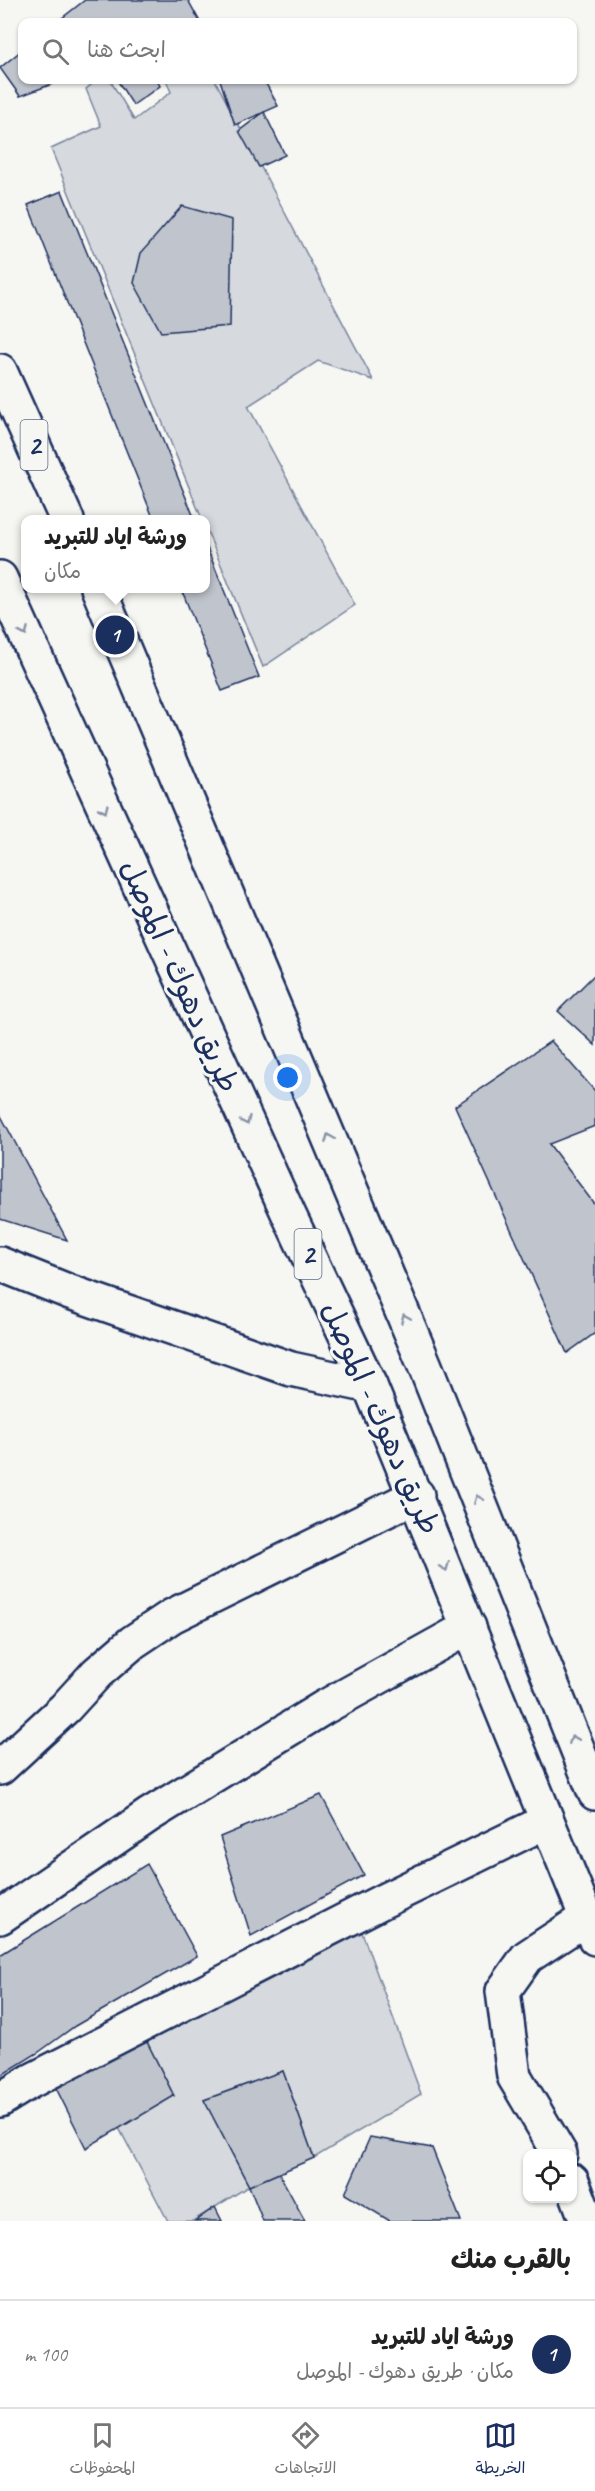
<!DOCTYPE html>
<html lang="ar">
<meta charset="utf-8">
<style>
:root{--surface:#fff;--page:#f6f6f6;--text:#222;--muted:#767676;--line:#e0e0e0;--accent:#1b2f5e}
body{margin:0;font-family:Caveat,"Playpen Sans Arabic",sans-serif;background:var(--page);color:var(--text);direction:rtl}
.controls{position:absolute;right:18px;bottom:18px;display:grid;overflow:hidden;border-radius:12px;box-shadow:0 2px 4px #0004}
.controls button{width:54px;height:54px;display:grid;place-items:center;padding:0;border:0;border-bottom:2px solid var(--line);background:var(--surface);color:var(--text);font:30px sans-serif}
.you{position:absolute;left:288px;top:1078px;width:21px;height:21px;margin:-15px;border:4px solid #fff;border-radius:50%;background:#1a73e8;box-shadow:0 0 0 9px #1a73e833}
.badge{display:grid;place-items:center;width:39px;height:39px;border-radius:50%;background:var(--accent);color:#fff;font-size:20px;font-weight:700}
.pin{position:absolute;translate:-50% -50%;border:3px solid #fff;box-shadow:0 2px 6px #0006}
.popup{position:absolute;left:21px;top:515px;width:189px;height:78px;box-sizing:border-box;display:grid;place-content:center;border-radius:12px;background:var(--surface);filter:drop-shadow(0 2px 4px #0005);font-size:20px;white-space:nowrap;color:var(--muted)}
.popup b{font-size:22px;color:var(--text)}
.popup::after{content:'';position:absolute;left:50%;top:100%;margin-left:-12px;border:12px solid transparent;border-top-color:var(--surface)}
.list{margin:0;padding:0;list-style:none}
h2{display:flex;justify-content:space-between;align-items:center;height:78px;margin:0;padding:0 24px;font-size:26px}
h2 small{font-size:20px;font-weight:400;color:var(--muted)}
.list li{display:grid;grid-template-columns:39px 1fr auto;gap:18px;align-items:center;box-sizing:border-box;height:108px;padding:0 24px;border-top:2px solid var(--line)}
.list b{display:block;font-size:22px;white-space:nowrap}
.list p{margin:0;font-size:20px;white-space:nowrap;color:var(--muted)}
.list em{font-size:20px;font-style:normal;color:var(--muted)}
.icon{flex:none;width:33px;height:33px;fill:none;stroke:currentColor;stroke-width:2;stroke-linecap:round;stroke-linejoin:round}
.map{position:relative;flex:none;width:595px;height:2221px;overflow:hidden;direction:ltr}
.search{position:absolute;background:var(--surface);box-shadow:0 2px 4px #0004;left:18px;right:18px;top:18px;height:66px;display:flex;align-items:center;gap:15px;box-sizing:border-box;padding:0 21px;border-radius:12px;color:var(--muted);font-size:22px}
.sheet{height:186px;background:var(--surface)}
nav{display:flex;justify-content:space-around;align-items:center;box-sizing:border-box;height:84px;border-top:2px solid var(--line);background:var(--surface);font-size:16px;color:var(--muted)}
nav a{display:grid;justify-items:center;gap:3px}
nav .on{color:var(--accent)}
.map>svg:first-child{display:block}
.green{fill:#d6d9dd;stroke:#78849e;stroke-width:1.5}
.building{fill:#c0c4cd;stroke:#1b2f5e;stroke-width:1.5}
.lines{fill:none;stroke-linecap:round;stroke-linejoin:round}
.minor-casing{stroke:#1b2f5e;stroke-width:38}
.highway-casing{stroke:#1b2f5e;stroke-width:38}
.minor{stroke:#f6f6f2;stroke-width:33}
.highway{stroke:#f6f6f2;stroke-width:33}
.oneway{stroke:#8892a8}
.labels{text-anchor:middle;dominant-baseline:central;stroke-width:6;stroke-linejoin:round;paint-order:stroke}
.shield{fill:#f6f6f2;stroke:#5d6b8a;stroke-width:1.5}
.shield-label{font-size:28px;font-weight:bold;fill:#1b2f5e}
.street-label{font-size:30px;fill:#1b2f5e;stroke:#f6f6f2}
</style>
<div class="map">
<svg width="595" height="2221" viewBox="0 0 595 2221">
<rect width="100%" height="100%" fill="#f6f6f2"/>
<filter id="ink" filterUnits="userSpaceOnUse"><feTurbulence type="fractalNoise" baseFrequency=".0167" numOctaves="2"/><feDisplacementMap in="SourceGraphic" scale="12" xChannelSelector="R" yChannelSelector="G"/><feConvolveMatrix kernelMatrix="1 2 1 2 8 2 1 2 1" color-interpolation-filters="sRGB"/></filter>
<g filter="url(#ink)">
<!-- green -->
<path class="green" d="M97,80H110L134,120L171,92L166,80H215L373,380L318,361L248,406L355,605L263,667L205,526V520L202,519L51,149L101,126L86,89Z
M360,1927L421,2094L314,2158L283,2071L204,2100L249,2186L193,2221H168L119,2128L174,2096L146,2040Z"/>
<!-- building -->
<path class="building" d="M85,0H188L200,22H57Z
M22,50V80H63L20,96L0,68Z
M117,80H157L160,86L133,105Z
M220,80H264L278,106L235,125Z
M264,112L285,155L259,167L239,131Z
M62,191L195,520H154L28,205Z
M182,206L232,220L230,326L161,332L134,283L141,253Z
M205,543L259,677L222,691L181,588H205Z
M595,974V1045L558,1011Z
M551,1041L595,1091V1126L549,1144L595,1205V1333L567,1353L455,1106Z
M0,1114L67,1240L0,1219Z
M321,1795L364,1875L251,1936L220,1837Z
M147,1864L197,1956L75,2026L39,2052L0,2076V1955Z
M146,2040L174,2096L86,2148L56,2088Z
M283,2071L314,2158L249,2186L204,2100Z
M370,2137L432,2148L461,2221H390L345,2194Z
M279,2173L305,2221H263L249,2186Z
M215,2207L222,2221H195Z"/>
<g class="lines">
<defs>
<path id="minor" d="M0,1264L70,1292L291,1369L370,1386
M0,1768L65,1708L97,1673L133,1642L172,1616L417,1495
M0,1917L149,1815L323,1708L469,1627
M0,2100L31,2081L383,1901L547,1821
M560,2154L514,2076L503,1991L527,1957L586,1918
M572,2181L587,2221"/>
<path id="highway" d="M0,371L67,520
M0,578L289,1215L370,1386L595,1938
M98,588L425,1366L595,1793"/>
</defs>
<!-- minor casing -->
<use href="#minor" class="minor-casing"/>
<!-- highway casing -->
<use href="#highway" class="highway-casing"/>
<!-- minor -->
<use href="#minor" class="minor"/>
<!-- highway -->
<use href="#highway" class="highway"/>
</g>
<!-- one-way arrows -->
<defs><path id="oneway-chevron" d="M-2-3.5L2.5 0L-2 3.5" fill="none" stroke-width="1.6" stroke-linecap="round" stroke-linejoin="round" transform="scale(1.5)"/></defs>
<g class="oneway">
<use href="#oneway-chevron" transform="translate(24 632) rotate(66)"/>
<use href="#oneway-chevron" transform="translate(104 809) rotate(66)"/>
<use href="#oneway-chevron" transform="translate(246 1121) rotate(65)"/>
<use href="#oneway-chevron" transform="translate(329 1138) rotate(-113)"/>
<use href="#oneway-chevron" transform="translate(405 1318) rotate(-113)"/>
<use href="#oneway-chevron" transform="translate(478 1499) rotate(-112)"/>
<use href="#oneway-chevron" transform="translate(445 1567) rotate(68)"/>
<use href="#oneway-chevron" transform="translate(573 1739) rotate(-112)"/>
</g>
</g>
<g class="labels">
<!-- shield labels -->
<g class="shield">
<rect x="20.5" y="420" width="27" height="50" rx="4.5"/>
<rect x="294.5" y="1229" width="27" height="50" rx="4.5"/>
</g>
<g class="shield-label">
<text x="34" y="445">2</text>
<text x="308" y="1254">2</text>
</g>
<!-- street labels -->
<g class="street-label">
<text transform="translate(180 976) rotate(66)">طريق دهوك - الموصل</text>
<text transform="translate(381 1418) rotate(66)">طريق دهوك - الموصل</text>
</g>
</g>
</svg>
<div class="controls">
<button><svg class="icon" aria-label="locate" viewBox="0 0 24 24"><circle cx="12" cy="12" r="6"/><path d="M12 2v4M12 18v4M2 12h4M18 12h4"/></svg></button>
</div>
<div class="you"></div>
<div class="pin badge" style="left:115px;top:635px">1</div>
<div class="popup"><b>ورشة اياد للتبريد</b>مكان</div>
<div class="search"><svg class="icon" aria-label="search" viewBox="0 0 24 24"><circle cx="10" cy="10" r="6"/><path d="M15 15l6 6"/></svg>ابحث هنا</div>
</div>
<section class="sheet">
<h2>بالقرب منك<small></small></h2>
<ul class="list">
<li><span class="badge">1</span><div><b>ورشة اياد للتبريد</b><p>مكان · طريق دهوك - الموصل</p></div><em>100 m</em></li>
</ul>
</section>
<nav>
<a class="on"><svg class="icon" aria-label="map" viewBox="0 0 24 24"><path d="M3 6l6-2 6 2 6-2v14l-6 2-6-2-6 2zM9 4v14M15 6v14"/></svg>الخريطة</a>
<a><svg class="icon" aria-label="directions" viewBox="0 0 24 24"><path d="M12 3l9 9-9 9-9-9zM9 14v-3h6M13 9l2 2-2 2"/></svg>الاتجاهات</a>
<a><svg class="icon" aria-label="saved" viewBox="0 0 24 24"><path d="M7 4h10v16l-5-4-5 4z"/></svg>المحفوظات</a>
</nav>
